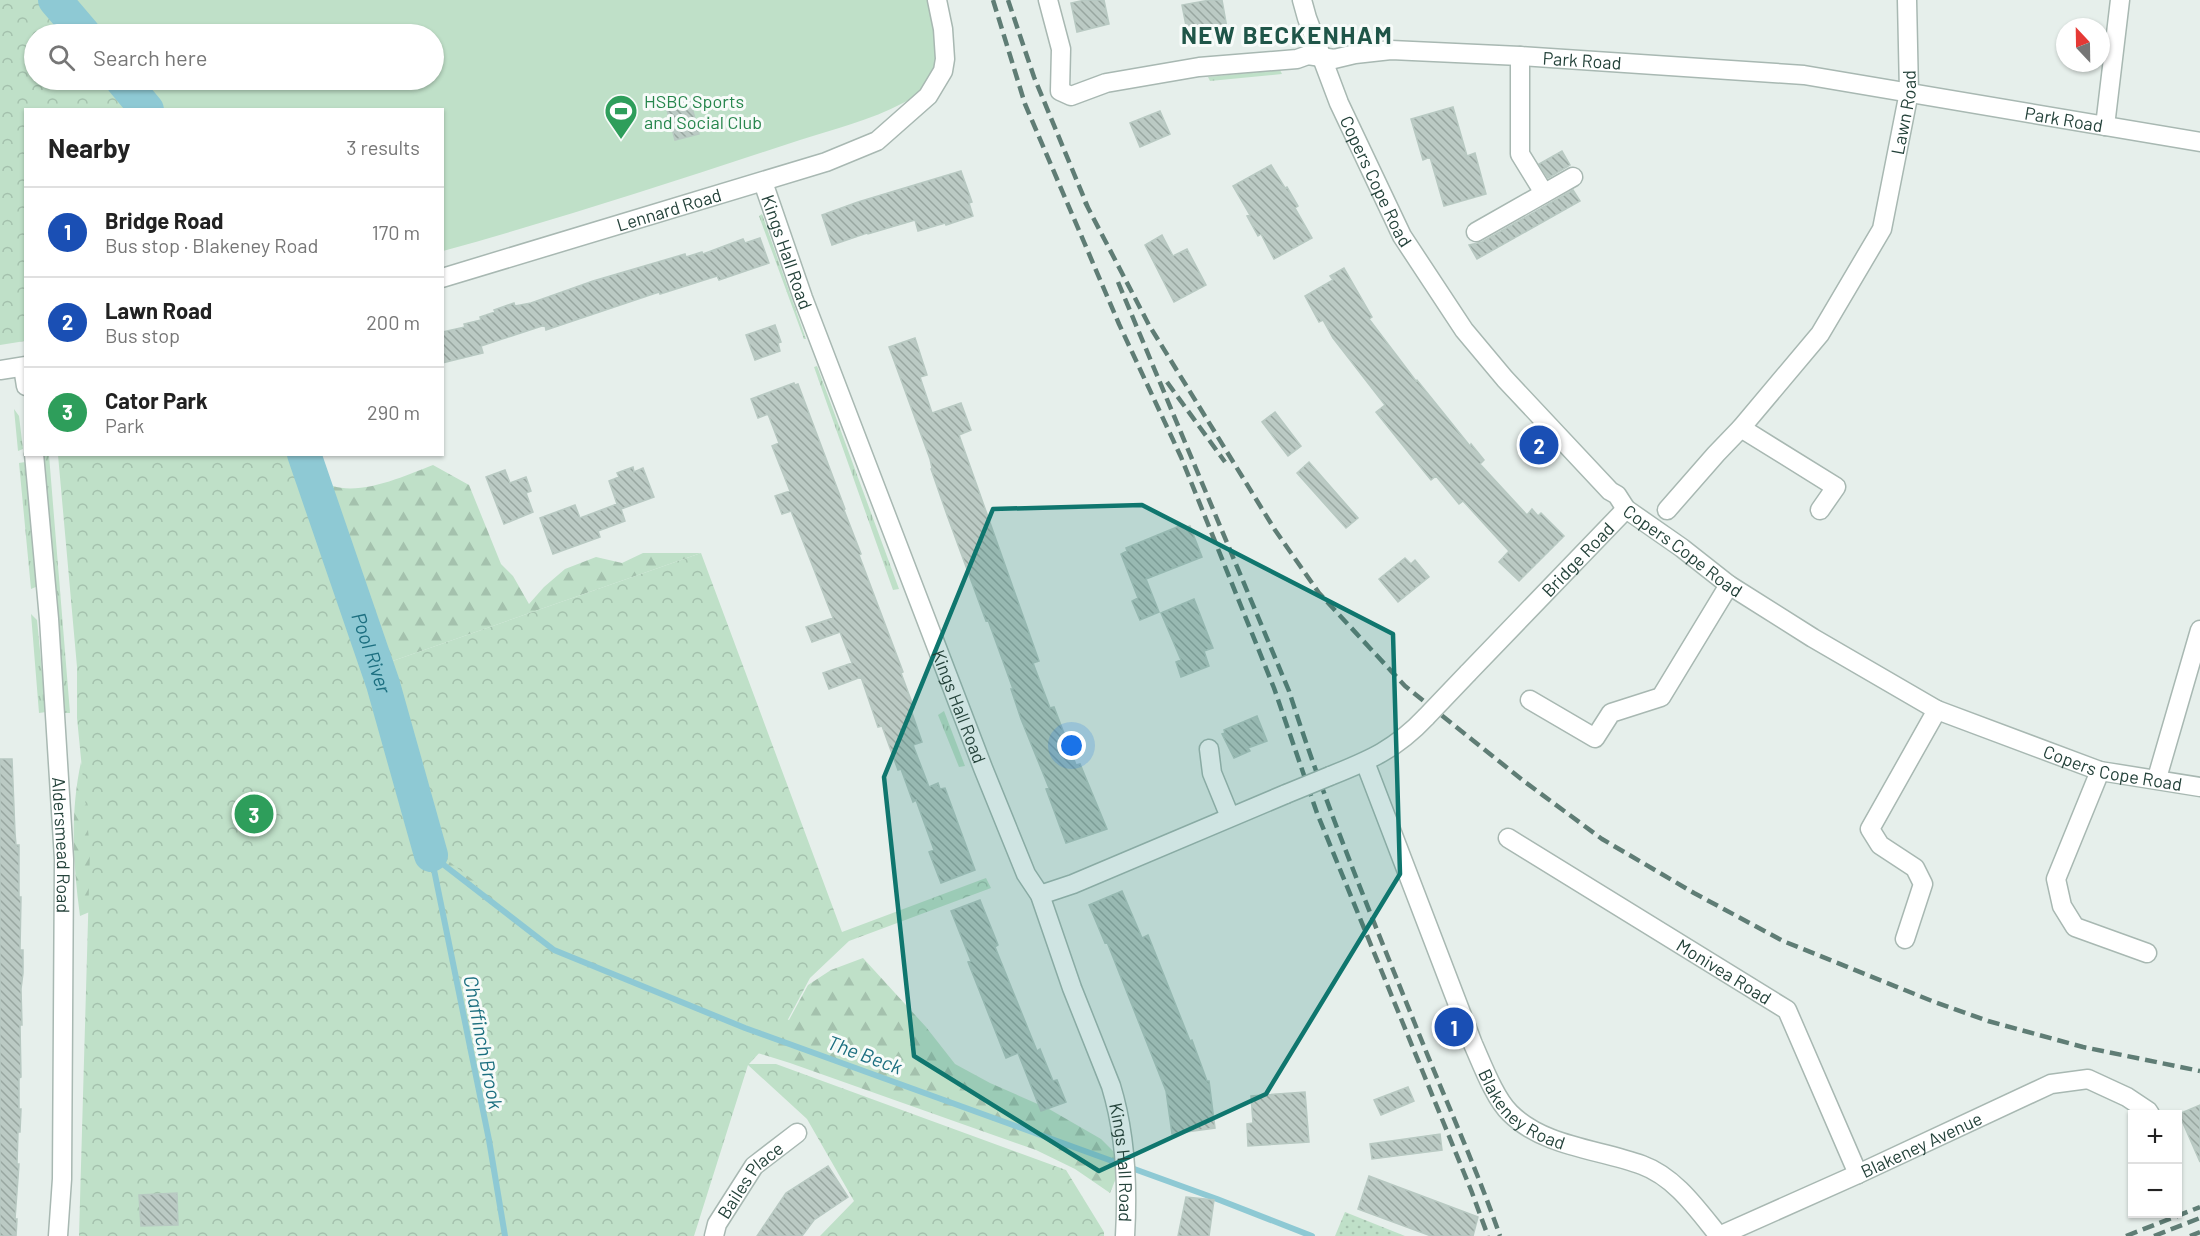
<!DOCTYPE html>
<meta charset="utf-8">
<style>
:root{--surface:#fff;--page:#f6f6f6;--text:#222;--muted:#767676;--line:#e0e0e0;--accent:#2563eb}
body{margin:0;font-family:Barlow,sans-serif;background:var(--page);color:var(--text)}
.controls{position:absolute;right:18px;bottom:18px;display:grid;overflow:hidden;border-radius:0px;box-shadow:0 2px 4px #0004}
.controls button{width:54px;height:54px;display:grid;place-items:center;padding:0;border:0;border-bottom:2px solid var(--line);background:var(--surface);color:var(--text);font:30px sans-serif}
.compass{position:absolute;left:2056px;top:18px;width:54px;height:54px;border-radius:50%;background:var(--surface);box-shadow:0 2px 4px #0004;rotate:338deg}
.you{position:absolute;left:1072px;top:746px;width:21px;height:21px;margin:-15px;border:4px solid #fff;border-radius:50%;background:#1a73e8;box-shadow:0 0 0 9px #1a73e833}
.badge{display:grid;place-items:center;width:39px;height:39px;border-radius:50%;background:var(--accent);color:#fff;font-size:20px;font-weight:700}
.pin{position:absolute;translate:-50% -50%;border:3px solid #fff;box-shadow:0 2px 6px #0006}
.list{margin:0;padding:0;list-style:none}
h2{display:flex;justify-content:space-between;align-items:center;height:78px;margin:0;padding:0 24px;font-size:26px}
h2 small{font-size:20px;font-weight:400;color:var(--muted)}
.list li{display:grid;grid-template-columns:39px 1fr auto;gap:18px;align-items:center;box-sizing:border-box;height:90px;padding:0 24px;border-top:2px solid var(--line)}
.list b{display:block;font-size:22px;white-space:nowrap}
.list p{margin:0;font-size:20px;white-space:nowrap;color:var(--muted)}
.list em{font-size:20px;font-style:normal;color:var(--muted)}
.icon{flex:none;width:33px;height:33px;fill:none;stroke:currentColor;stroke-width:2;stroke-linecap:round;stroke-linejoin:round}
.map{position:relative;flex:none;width:2200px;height:1236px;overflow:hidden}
.search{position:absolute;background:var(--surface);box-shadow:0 2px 4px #0004;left:24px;top:24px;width:420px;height:66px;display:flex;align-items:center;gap:15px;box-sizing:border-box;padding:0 21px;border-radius:33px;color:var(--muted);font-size:22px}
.panel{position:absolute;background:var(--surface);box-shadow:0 2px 4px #0004;left:24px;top:108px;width:420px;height:348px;border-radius:0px}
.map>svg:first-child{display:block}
.grass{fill:url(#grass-tufts)}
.forest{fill:url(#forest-firs)}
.park{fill:url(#park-crowns)}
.garden{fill:url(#garden-dots)}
.pitch{fill:#bfe0c8}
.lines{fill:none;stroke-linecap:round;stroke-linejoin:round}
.stream{stroke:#8ec9d4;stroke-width:6}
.river{stroke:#8ec9d4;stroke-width:34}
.building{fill:url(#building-back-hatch);stroke:#b8c9c2;stroke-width:1.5}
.minor-casing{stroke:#a8b8b2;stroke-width:21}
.minor{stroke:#fff;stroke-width:18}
.rail{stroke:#5f7d75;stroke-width:4.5;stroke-dasharray:12 6;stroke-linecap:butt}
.minor-bridge-casing{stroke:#a8b8b2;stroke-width:21;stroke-linecap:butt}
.minor-bridge{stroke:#fff;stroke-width:18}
.marked{fill:#0f766e;fill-opacity:0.2;stroke:#0f766e;stroke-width:4.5;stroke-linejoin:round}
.labels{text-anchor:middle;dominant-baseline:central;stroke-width:6;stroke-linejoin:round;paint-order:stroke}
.street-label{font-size:18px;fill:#24423a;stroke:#f7fbf9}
.leisure-label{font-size:18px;fill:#27864d;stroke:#f7fbf9;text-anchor:start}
.water-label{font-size:20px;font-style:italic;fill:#1c6f80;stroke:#f7fbf9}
.district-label{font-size:24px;font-weight:bold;letter-spacing:1.5px;fill:#1f5548;stroke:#f7fbf9}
</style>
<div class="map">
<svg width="2200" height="1236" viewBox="0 0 2200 1236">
<defs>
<pattern id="grass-tufts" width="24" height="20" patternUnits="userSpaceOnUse" patternTransform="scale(1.5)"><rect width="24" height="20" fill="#bfe0c8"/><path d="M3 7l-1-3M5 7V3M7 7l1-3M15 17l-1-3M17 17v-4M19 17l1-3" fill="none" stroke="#a4c1ad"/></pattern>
<pattern id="forest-firs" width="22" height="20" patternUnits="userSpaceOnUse" patternTransform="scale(1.5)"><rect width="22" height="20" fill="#bfe0c8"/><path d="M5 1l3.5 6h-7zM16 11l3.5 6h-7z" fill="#a4c1ad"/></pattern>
<pattern id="park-crowns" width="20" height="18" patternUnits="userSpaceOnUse" patternTransform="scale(1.5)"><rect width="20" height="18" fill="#bfe0c8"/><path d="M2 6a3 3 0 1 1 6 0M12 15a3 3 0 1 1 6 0" fill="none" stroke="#a4c1ad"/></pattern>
<pattern id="garden-dots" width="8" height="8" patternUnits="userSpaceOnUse" patternTransform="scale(1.5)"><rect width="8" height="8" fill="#bfe0c8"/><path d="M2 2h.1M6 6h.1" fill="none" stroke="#a4c1ad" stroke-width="1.8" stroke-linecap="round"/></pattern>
<pattern id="building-back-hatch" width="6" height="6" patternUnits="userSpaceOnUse" patternTransform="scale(1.5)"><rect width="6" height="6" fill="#bbcac4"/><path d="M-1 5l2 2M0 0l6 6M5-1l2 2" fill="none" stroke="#98a6a0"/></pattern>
</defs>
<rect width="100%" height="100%" fill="#e6efeb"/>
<!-- grass -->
<path class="grass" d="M1280,70L1282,74L1210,81L1208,77Z
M762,214L806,339H804L759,216Z
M817,366L899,589L893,590L814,367Z
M14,409L19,416L23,449L18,451Z
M43,455H49L70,713H65Z
M25,462L38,586L31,589L19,463Z
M31,614L37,620L46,712L39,713Z
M944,711L965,766L959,767L938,715Z"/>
<!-- forest -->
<path class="forest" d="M309,455C311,461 313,471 318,476C343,505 404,476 433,465L469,485L501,564L513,576L529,604L544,587L565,569L596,557L622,563L643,553H701L384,664L344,638Z
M81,762L91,796L99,908L80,916C73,864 70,813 81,762Z
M417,789L448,792L743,1004L789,1020L808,985L831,970L863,958L926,1027L955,1064L990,1083L1049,1109L1101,1139L1123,1161L1110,1193L1075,1169L1036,1150L790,1063L729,1044L536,1106L434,853Z"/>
<!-- park -->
<path class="park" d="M0,0H66L93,34H34V80H127L150,109L26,110L25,341L0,345Z
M58,455H310L380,690L440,868L483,888L442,856L384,664L701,553L842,932L986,878L991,888L849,941L810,978L785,1025L749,1064H776L1066,1170L1104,1232V1236H820L854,1201L807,1119L748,1065L694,1236H79L90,850L77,718V667Z"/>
<!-- garden -->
<path class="garden" d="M1345,1212L1405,1236H1335Z"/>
<!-- pitch -->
<path class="pitch" d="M68,0H929C936,31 946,70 919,94C915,98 908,100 903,103C871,120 834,129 800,140C681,179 563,218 443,251L442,110L161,109L135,80H434V34H95Z"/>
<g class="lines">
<!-- stream -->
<path class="stream" d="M431,855L554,950L745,1028L1217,1199L1312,1236
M431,855L489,1140L505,1236"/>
<!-- river -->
<g class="river">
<path d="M55,0L84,34"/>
<path d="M122,80L147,110"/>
<path id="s1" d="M304,454L383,684L431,855"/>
</g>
</g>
<!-- building -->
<path class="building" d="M1085,0H1104L1109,24L1077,32L1071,3Z
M1210,0H1222L1227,28L1188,36L1182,5Z
M690,100L699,134L675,140L666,106Z
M1453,107L1467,156L1475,153L1486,194L1444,206L1430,157L1423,160L1411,119Z
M1160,111L1170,134L1140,147L1130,123Z
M1562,151L1570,165L1548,178L1539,164Z
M1271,165L1285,188L1287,187L1298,206L1295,208L1312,238L1274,259L1261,234L1258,236L1247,216L1250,215L1233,186Z
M961,171L972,202L969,203L973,216L946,225L945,223L918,231L915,220L868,234L867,233L832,245L822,215L858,202Z
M1573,190L1580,201L1477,259L1469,245L1482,242Z
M1162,235L1173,256L1187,249L1206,285L1174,302L1145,245Z
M760,238L769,263L719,280L717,276L660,294L659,292L546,330L545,325L481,346L483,353L442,363V332L465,327L464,324L481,320L480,317L495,312L494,310L514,303L515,306L531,303L593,281L685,254L686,257L702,252L703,254L743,239L745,243Z
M1344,268L1372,317L1369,319L1416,381L1417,380L1470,446L1471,444L1484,460L1480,464L1527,515L1532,509L1538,516L1541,513L1564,536L1519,581L1499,562L1509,551L1463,501L1459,504L1436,476L1431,480L1413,458L1376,412L1385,405L1333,338L1323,320L1319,322L1305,296L1333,280L1330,276Z
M775,325L781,342L778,343L780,351L755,360L746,335Z
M915,338L927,375L920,377L932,413L961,403L971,430L959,435L1039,661L1033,663L1050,708L1054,707L1076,765L1080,764L1107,829L1066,843L1046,789L1049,788L1021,719L1011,689H1013L988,620L986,621L947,515L931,469L932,468L930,459L889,347Z
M794,383L795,385L798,384L810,416L845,509L844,510L861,554L859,555L903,672L901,673L914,708L911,710L922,742L913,745L929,787L938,783L940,789L945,788L975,870L941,883L929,852L934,850L916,800L913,802L901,769L898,770L882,726L878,727L861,677L829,689L823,673L852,663L840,632L812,642L806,627L833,618L791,511L782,514L775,496L790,491L772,446L779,443L768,414L758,418L751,399Z
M1275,412L1301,446L1288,456L1262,422Z
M1309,462L1358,518L1346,528L1297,473Z
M633,467L634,472L643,468L654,497L621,509L625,521L598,531L600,537L553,554L540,518L575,505L580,518L617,504L609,481L619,477L617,473Z
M505,470L510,483L526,477L531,491L526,493L533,512L504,524L486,477Z
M1182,525L1184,528L1190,526L1202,557L1146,579L1159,612L1140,620L1132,601L1138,598L1121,554L1127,551L1126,548Z
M1405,558L1411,564L1415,560L1429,577L1398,602L1379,579Z
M1194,599L1213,648L1204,651L1209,666L1181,677L1176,662L1181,660L1161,613Z
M1257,716L1267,741L1248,748L1250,751L1234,758L1222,734L1225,733L1224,730Z
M0,759H12L15,833L16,845H19V897H21L20,950H23V973L21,989L22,1025H20L21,1077L19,1078V1109H21L20,1132H18L17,1164H19L15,1219H17L16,1236H0Z
M1122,891L1142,938L1148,935L1190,1041L1192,1040L1207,1081H1209L1215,1128L1172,1134L1166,1091L1107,942L1105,943L1089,905Z
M980,900L998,945L995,947L1037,1051L1040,1049L1053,1081L1057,1080L1066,1102L1041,1111L1018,1053L1006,1058L968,962L971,961L951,911Z
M1408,1087L1414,1101L1381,1115L1374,1100Z
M1305,1092L1309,1142L1248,1146L1247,1124L1253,1123L1251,1096Z
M2200,1105V1162L2179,1114Z
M1440,1134L1442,1150L1372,1159L1370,1144Z
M828,1166L848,1197L814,1220L802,1236H757L786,1193Z
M1369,1176L1478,1217L1473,1236H1431L1358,1209Z
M177,1193L178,1225L141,1226L139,1195Z
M1186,1197L1214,1200L1209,1236H1178Z"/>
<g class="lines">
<defs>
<g id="minor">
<path id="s2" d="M1048,0L1061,49L1060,91L1071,96L1106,83L1199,67L1297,59L1308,55L1334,59L1355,54L1391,50L1520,56L1804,75L2200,142"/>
<path id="s3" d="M1302,0L1307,18L1339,103L1402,236L1464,330L1505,379L1610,491L1617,495L1626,509L1682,548L1729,585L1813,638L1937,710L2100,771L2200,787"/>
<path d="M1520,56V154L1544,193"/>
<path d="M2105,126L2120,0"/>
<path id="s4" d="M763,182L803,298L983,768L1026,874L1040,895L1072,988L1111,1086C1126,1135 1128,1186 1125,1236"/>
<path d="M1476,232L1573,177"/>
<path id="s5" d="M442,278L826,162L877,141L928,96L943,71L945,59L943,29L937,0"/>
<path d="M23,367L26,386"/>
<path d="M0,370L26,366"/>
<path d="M1741,428L1836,487L1820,510"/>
<path id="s6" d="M34,454L49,619L64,859L62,1179L58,1236"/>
<path id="s7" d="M1667,510L1716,454L1741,428L1820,334L1882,229L1909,92L1907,0"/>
<path id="s8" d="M1468,673L1626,509"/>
<path d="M1530,700L1595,738L1611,713L1661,697L1729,585"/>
<path d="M1209,749L1212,773L1230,817"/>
<path id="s9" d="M1365,762L1473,1044C1482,1064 1495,1099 1510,1113C1544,1147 1599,1149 1642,1165C1675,1177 1697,1209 1719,1236"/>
<path d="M2100,771L2056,879L2062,906L2075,927L2147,953"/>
<path d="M1330,776C1370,760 1396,749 1426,717"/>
<path d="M2157,778L2200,630"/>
<path id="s10" d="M1508,838L1787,1010L1858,1174"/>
<path d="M1040,895L1073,884L1286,794"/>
<path d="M1905,939L1923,884L1915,868L1880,845L1870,829L1937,710"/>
<path id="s11" d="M714,1236L717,1224L754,1166L797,1133"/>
<path id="s12" d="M1719,1236L1858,1174L2051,1084L2088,1079L2127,1097L2148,1111L2150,1114"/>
</g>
</defs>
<!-- minor casing -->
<use href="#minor" class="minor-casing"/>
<!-- minor -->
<use href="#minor" class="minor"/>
<!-- rail -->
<path class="rail" d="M993,0L1025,104L1119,324L1181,457L1274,688L1317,813L1471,1190L1488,1236
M1008,0L1034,77L1089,210
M1085,202L1149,325L1275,530L1319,593L1405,686L1525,782L1602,839L1694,893L1783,941L1932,1001L1988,1021L2083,1047L2200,1071
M1118,282L1289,691C1325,804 1371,915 1415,1024C1443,1095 1475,1164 1500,1236
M1167,382L1225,462
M2126,1236L2200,1207
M2154,1236L2200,1218
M2190,1236L2200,1232"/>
<defs>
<path id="minor-bridge" d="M1426,717L1468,673
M1286,794L1330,776"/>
</defs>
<!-- minor-bridge casing -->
<use href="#minor-bridge" class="minor-bridge-casing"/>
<!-- minor-bridge -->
<use href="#minor-bridge" class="minor-bridge"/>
</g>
<!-- marked area -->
<path class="marked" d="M1142,505L1393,634L1400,874L1266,1094L1099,1171L914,1056L884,777L993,509Z"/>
<!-- icons -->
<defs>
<symbol id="stadium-pin" viewBox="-11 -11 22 30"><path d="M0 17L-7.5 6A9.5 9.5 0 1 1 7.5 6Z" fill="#2e9e5b" stroke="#f7fbf9"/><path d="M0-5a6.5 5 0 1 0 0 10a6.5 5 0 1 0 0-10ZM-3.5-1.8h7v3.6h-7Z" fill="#fff"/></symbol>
</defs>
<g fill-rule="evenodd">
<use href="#stadium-pin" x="602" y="92" width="38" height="52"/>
</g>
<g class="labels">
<!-- street labels -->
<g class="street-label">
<text stroke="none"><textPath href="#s2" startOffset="622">Park Road</textPath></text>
<text stroke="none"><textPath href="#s7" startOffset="474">Lawn Road</textPath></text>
<text stroke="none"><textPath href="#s2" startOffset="1108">Park Road</textPath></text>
<text stroke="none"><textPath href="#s3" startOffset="196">Copers Cope Road</textPath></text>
<text stroke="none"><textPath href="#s5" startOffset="237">Lennard Road</textPath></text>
<text stroke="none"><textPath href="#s4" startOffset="74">Kings Hall Road</textPath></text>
<text stroke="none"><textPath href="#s3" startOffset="682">Copers Cope Road</textPath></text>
<text stroke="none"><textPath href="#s8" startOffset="158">Bridge Road</textPath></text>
<text stroke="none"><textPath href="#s4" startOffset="560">Kings Hall Road</textPath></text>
<text stroke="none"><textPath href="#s3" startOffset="1168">Copers Cope Road</textPath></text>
<text stroke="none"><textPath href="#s6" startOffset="392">Aldersmead Road</textPath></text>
<text stroke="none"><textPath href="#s10" startOffset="254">Monivea Road</textPath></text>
<text stroke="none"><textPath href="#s9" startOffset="387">Blakeney Road</textPath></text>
<text stroke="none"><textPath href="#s12" startOffset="222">Blakeney Avenue</textPath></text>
<text stroke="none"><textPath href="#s4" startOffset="1047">Kings Hall Road</textPath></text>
<text stroke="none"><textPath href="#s11" startOffset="68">Bailes Place</textPath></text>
</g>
<!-- leisure labels -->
<g class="leisure-label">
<text x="644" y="101">HSBC Sports<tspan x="644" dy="21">and Social Club</tspan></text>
</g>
<!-- water labels -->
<g class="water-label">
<text stroke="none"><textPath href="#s1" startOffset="210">Pool River</textPath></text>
<text transform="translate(484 1042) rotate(79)">Chaffinch Brook</text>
<text transform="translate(865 1054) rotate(20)">The Beck</text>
</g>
<!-- district labels -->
<g class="district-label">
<text x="1287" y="34">NEW BECKENHAM</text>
</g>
</g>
</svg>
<div class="controls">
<button>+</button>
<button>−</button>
</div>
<svg class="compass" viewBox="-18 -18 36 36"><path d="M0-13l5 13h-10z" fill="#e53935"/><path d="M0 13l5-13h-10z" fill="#767676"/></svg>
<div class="you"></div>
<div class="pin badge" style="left:1454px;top:1027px;background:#1a4fb4">1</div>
<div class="pin badge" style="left:1539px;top:445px;background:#1a4fb4">2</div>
<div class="pin badge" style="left:254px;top:814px;background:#2e9e5b">3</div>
<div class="search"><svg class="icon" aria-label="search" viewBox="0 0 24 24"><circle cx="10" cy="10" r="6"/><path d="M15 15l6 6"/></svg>Search here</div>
<section class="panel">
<h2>Nearby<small>3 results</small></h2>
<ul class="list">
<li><span class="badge" style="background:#1a4fb4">1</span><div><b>Bridge Road</b><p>Bus stop · Blakeney Road</p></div><em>170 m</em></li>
<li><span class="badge" style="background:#1a4fb4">2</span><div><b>Lawn Road</b><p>Bus stop</p></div><em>200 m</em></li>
<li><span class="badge" style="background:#2e9e5b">3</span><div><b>Cator Park</b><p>Park</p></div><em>290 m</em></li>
</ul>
</section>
</div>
